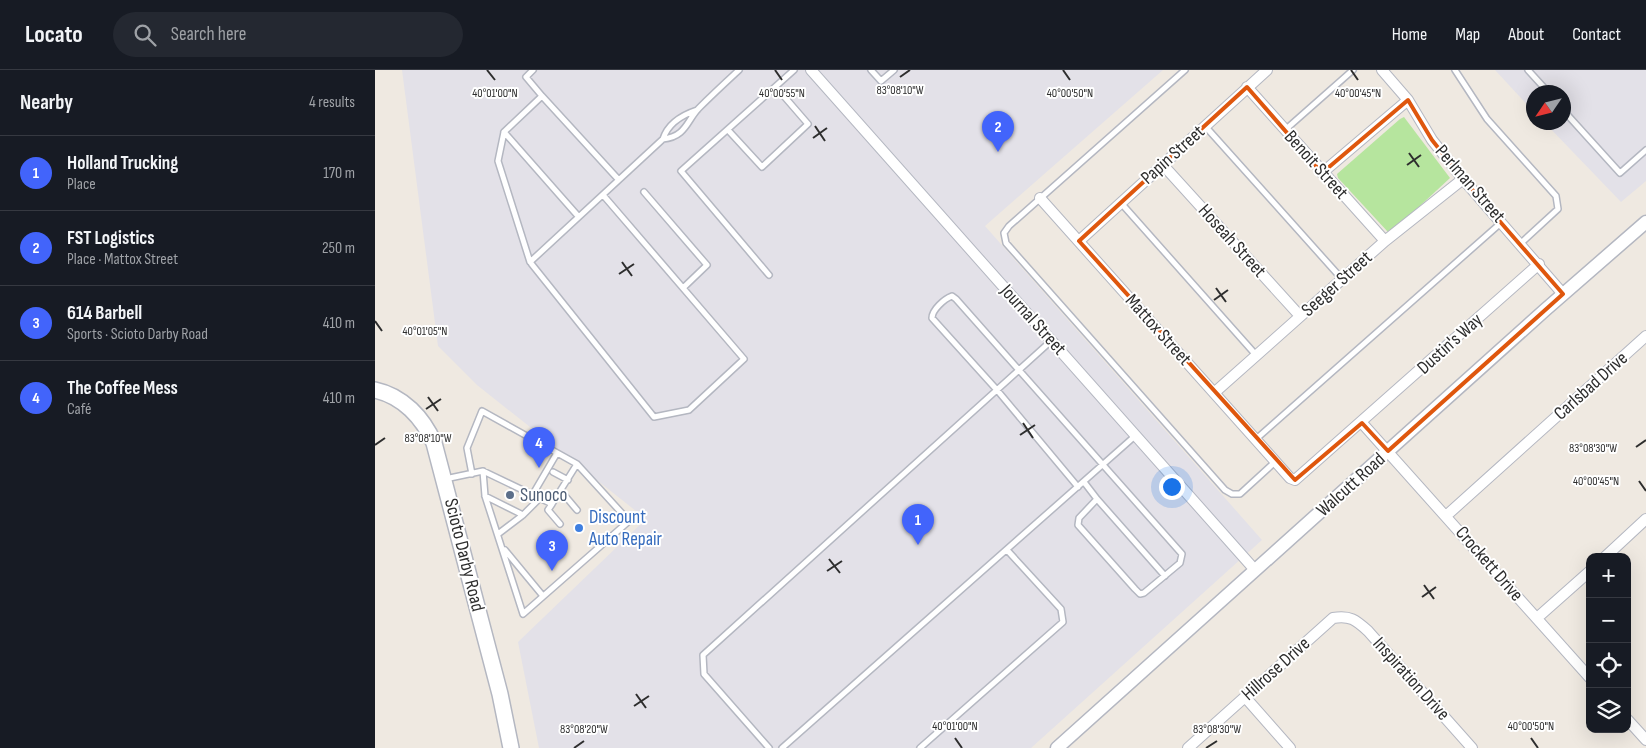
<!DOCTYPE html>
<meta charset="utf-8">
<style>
:root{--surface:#171b24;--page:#242831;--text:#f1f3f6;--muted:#9ea1a6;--line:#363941;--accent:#4264fb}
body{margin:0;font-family:"Sofia Sans Condensed",sans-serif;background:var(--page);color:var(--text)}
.controls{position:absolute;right:15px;bottom:15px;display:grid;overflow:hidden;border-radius:10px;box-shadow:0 5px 20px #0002}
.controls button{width:45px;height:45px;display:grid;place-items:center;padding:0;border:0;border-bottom:1px solid var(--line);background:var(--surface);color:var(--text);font:25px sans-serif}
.compass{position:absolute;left:1151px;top:15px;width:45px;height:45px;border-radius:50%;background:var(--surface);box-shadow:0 5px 20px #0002;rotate:235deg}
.you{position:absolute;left:796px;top:416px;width:18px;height:18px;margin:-12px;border:4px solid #fff;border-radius:50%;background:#1a73e8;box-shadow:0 0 0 8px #1a73e833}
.badge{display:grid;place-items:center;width:32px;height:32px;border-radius:50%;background:var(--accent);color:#fff;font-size:16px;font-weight:700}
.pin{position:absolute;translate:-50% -41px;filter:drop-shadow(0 1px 2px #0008)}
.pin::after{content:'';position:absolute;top:26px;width:18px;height:15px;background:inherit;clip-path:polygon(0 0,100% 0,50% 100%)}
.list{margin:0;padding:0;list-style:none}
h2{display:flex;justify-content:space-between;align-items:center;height:65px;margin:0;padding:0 20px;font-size:21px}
h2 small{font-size:16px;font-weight:400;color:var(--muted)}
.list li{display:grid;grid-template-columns:32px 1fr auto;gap:15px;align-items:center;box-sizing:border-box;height:75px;padding:0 20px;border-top:1px solid var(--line)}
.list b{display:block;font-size:19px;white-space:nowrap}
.list p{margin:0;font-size:16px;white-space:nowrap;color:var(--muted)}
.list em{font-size:16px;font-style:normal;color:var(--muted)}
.icon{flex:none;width:28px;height:28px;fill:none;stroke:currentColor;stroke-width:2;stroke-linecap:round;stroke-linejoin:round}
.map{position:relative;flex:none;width:1271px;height:678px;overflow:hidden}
header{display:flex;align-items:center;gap:30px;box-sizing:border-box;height:70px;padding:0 25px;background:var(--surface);border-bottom:1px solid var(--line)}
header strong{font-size:24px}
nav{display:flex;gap:28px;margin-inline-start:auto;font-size:18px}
.search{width:350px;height:45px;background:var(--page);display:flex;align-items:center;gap:12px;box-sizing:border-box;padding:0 18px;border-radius:28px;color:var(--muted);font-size:19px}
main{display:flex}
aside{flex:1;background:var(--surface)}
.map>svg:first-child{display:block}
.industrial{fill:#e3e1e8}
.green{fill:#b6e59e}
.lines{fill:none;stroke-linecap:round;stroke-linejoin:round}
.service-casing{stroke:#b4b7c1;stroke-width:8}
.minor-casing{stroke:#b4b7c1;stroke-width:12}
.tertiary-casing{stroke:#b4b7c1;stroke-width:15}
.secondary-casing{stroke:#b4b7c1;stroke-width:18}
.service{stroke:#fff;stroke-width:5}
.minor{stroke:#fff;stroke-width:10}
.tertiary{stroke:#fff;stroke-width:12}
.secondary{stroke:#fff;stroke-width:15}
.marked{fill:none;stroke:#df570e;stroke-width:4;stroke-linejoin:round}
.ticks{fill:none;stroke:#2e2e2e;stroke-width:2}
.service-dot{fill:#5c6f8a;stroke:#fff;stroke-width:2}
.shop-dot{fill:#3f7fe0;stroke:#fff;stroke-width:2}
.labels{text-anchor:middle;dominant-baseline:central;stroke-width:4;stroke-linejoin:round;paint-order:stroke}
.street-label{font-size:19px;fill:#2e2e2e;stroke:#fff}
.service-label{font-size:19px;fill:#4e5e75;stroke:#fff;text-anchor:start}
.shop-label{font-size:19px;fill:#366cbe;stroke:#fff;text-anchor:start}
.ticks-label{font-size:12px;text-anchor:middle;fill:#2e2e2e;stroke:#fff;stroke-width:4;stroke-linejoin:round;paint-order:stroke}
</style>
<header>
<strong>Locato</strong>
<div class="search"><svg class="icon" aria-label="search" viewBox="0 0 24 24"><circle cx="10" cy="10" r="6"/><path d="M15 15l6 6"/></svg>Search here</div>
<nav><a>Home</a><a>Map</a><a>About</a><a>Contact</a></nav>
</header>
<main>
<aside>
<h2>Nearby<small>4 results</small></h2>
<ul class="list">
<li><span class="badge">1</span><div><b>Holland Trucking</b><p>Place</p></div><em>170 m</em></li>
<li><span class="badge">2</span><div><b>FST Logistics</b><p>Place · Mattox Street</p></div><em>250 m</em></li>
<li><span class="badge">3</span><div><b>614 Barbell</b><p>Sports · Scioto Darby Road</p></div><em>410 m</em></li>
<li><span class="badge">4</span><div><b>The Coffee Mess</b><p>Café</p></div><em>410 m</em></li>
</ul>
</aside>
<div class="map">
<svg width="1271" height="678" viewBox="0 0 1271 678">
<rect width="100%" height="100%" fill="#efe9e1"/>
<!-- industrial -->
<path class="industrial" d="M27,0H788L610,156L887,470L656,678H164L143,572L271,449L102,315L63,276Z
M1120,0H1271V111L1246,132L1170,53L1188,52V22H1158V41Z"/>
<!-- green -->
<path class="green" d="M1029,47L1075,108L1018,161L1013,162L963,108L962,104L1025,49Z"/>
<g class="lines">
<defs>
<path id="service" d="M158,0L151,7L167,26L129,62L123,91L155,192L288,69
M496,0L506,11L519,0
M810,0L634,156L629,163L631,173L850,420L857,424H865L900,392
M1080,0L1112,49L1181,126L1183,139L1146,173
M1153,0L1173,22
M167,26L243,109
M322,40C307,45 293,53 288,69C311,67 312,50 324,38C337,25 351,12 364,0
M1188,40L1245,103L1271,80
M830,56L967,209
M353,60L387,97L433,54L401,17
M910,60L978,0
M129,62L203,146
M269,122L332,195L308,218
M746,133L881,285
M155,192L279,347L314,340L369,289L228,125
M394,205L306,101L419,0
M880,370L1127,152
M178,402L193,410
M97,404L92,378L107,341L202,394
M70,409L108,401L177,434L202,394L254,451L148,544L110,426L108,401
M703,417L622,320L557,248C557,240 569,229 577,226L581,229L807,484L805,493L769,523L765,524L760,519L703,455L704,448L722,429L709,412
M186,421L202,440
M158,424L182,383
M110,426L148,445
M722,429L790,506
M177,434L173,440L185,454
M123,464L148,445L165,428
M130,480L168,526
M394,678L329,604L328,585L676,271
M407,678L760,366
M545,678L688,552L686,539L632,480"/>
<path id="minor" d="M436,0L880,500
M1007,0L1033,30L1057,70L1088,109L1188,224
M872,17L1010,171
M788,95L925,246
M947,103L1033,30
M665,128L915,408L920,410L1164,194
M704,171L892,0
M839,323L1010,171L1088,109
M987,353L1215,608
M1072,445L1271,266
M1230,487L1271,449
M1162,548L1215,501
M870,627L915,678
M1252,649L1271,670
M813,678L958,548C975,545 981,550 993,561L1097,678"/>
<path id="tertiary" d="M682,678L1170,240L1271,152"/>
<path id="secondary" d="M0,320C28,326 48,348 59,373L125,624L136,678"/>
</defs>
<!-- service casing -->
<use href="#service" class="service-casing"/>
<!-- minor casing -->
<use href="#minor" class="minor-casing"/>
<!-- tertiary casing -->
<use href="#tertiary" class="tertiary-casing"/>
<!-- secondary casing -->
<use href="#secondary" class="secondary-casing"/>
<!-- service -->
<use href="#service" class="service"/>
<!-- minor -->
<use href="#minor" class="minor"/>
<!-- tertiary -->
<use href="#tertiary" class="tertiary"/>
<!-- secondary -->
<use href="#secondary" class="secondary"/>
</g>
<!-- marked area -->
<path class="marked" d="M872,17L947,103L1033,30L1057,70L1088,109L1188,224L1013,381L987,353L920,410L704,171Z"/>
<!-- ticks -->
<path class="ticks" d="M112,0L120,10M400,0L407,10M688,0L695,10M976,0L983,10M525,7L535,0M440,56L450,71M438,68L452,58M1034,83L1044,97M1032,95L1046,85M247,192L257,206M244,204L259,194M841,218L851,232M839,230L853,220M0,251L7,261M53,327L63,341M51,339L66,329M648,353L658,368M645,365L660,355M0,375L10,368M1261,377L1271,370M1264,411L1271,421M454,489L465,503M452,501L467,491M1049,515L1059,529M1047,527L1061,517M261,624L271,638M259,636L274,626M580,668L587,678M1156,668L1163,678M199,678L209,671M831,678L842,671"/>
<!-- markers -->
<circle class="service-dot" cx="135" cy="425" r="5"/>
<circle class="shop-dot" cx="204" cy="458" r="5"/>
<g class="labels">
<!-- street labels -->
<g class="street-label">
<text transform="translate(798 85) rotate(-42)">Papin Street</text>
<text transform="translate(941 95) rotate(48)">Benoit Street</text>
<text transform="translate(1095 114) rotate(49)">Perlman Street</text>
<text transform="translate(857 171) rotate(48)">Hoseah Street</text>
<text transform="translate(962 214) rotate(-42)">Seeger Street</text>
<text transform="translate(658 250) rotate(48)">Journal Street</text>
<text transform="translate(783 260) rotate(48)">Mattox Street</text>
<text transform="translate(1075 274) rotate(-42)">Dustin's Way</text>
<text transform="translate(1216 316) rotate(-42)">Carlsbad Drive</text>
<text transform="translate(976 415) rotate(-42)">Walcutt Road</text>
<text transform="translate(89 485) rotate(76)">Scioto Darby Road</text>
<text transform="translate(1114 494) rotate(49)">Crockett Drive</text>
<text transform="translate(901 599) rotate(-42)">Hillrose Drive</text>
<text transform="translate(1036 609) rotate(48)">Inspiration Drive</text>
</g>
<!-- service labels -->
<g class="service-label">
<text x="145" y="425">Sunoco</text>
</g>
<!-- shop labels -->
<g class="shop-label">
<text x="214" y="447">Discount<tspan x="214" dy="22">Auto Repair</tspan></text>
</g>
</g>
<g class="ticks-label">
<text x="525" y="24">83°08'10"W</text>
<text x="120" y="27">40°01'00"N</text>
<text x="407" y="27">40°00'55"N</text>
<text x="695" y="27">40°00'50"N</text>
<text x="983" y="27">40°00'45"N</text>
<text x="50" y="265">40°01'05"N</text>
<text x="53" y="372">83°08'10"W</text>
<text x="1218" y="382">83°08'30"W</text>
<text x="1221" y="415">40°00'45"N</text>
<text x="580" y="660">40°01'00"N</text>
<text x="1156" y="660">40°00'50"N</text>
<text x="209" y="663">83°08'20"W</text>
<text x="842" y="663">83°08'30"W</text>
</g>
</svg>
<div class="controls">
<button>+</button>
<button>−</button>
<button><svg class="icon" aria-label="locate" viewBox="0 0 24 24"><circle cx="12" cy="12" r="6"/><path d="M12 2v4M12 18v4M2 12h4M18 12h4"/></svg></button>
<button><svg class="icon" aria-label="layers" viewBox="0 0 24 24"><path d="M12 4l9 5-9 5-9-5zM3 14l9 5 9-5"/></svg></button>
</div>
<svg class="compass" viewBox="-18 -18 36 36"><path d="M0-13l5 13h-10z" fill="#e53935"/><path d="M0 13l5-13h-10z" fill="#9ea1a6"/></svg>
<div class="you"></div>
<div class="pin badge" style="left:543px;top:475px">1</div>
<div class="pin badge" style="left:623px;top:82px">2</div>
<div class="pin badge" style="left:177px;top:501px">3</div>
<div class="pin badge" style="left:164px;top:398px">4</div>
</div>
</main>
